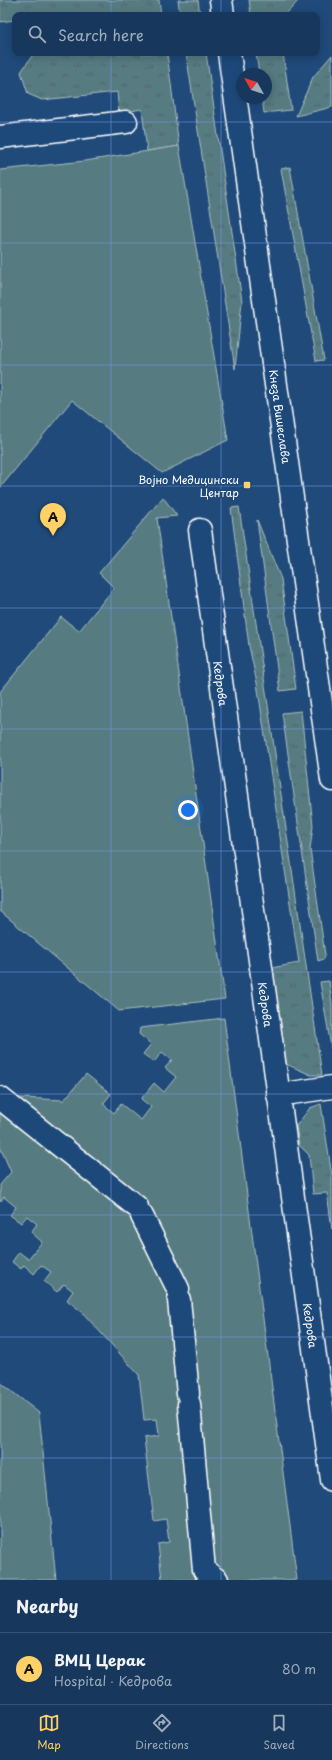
<!DOCTYPE html>
<meta charset="utf-8">
<style>
:root{--surface:#17385c;--page:#244365;--text:#f1f3f6;--muted:#9eacbb;--line:#365272;--accent:#ffd166}
body{margin:0;font-family:"Playpen Sans",sans-serif;background:var(--page);color:var(--text)}
.compass{position:absolute;left:236px;top:68px;width:36px;height:36px;border-radius:50%;background:var(--surface);box-shadow:0 2px 10px #0003;rotate:309deg}
.you{position:absolute;left:188px;top:810px;width:14px;height:14px;margin:-10px;border:3px solid #fff;border-radius:50%;background:#1a73e8;box-shadow:0 0 0 6px #1a73e833}
.badge{display:grid;place-items:center;width:26px;height:26px;border-radius:50%;background:var(--accent);color:#111;font-size:13px;font-weight:700}
.pin{position:absolute;translate:-50% -33px;filter:drop-shadow(0 1px 2px #0008)}
.pin::after{content:'';position:absolute;top:21px;width:14px;height:12px;background:inherit;clip-path:polygon(0 0,100% 0,50% 100%)}
.list{margin:0;padding:0;list-style:none}
h2{display:flex;justify-content:space-between;align-items:center;height:52px;margin:0;padding:0 16px;font-size:17px}
h2 small{font-size:13px;font-weight:400;color:var(--muted)}
.list li{display:grid;grid-template-columns:26px 1fr auto;gap:12px;align-items:center;box-sizing:border-box;height:72px;padding:0 16px;border-top:1px solid var(--line)}
.list b{display:block;font-size:15px;white-space:nowrap}
.list p{margin:0;font-size:13px;white-space:nowrap;color:var(--muted)}
.list em{font-size:13px;font-style:normal;color:var(--muted)}
.icon{flex:none;width:22px;height:22px;fill:none;stroke:currentColor;stroke-width:2;stroke-linecap:round;stroke-linejoin:round}
.map{position:relative;flex:none;width:332px;height:1580px;overflow:hidden}
.search{position:absolute;background:var(--surface);box-shadow:0 2px 10px #0003;left:12px;right:12px;top:12px;height:44px;display:flex;align-items:center;gap:10px;box-sizing:border-box;padding:0 14px;border-radius:8px;color:var(--muted);font-size:15px}
.sheet{height:124px;background:var(--surface)}
nav{display:flex;justify-content:space-around;align-items:center;box-sizing:border-box;height:56px;border-top:1px solid var(--line);background:var(--surface);font-size:11px;color:var(--muted)}
nav a{display:grid;justify-items:center;gap:2px}
nav .on{color:var(--accent)}
.map>svg:first-child{display:block}
.grass{fill:url(#grass-tufts);stroke:#abbec0}
.green{fill:#577c82;stroke:#abbec0}
.lines{fill:none;stroke-linecap:round;stroke-linejoin:round}
.minor-casing{stroke:#fff;stroke-width:25}
.major-casing{stroke:#fff;stroke-width:25}
.minor{stroke:#1f4a7a;stroke-width:22}
.major{stroke:#1f4a7a;stroke-width:22}
.grid{fill:none;stroke:#7795e8;stroke-width:1;stroke-opacity:0.55}
.poi-dot{fill:#ffd166;stroke:#1f4a7a;stroke-width:1.5}
.labels{text-anchor:middle;dominant-baseline:central;stroke-width:3.5;stroke-linejoin:round;paint-order:stroke}
.street-label{font-size:11px;fill:#fff;stroke:#1f4a7a}
.poi-label{font-size:11px;fill:#fff;stroke:#1f4a7a;text-anchor:end}
</style>
<div class="map">
<svg width="332" height="1580" viewBox="0 0 332 1580">
<defs>
<pattern id="grass-tufts" width="24" height="20" patternUnits="userSpaceOnUse"><rect width="24" height="20" fill="#577c82"/><path d="M3 7l-1-3M5 7V3M7 7l1-3M15 17l-1-3M17 17v-4M19 17l1-3" fill="none" stroke="#526467"/></pattern>
</defs>
<rect width="100%" height="100%" fill="#1f4a7a"/>
<filter id="ink" filterUnits="userSpaceOnUse"><feTurbulence type="fractalNoise" baseFrequency=".025" numOctaves="2"/><feDisplacementMap in="SourceGraphic" scale="8" xChannelSelector="R" yChannelSelector="G"/><feConvolveMatrix kernelMatrix="1 2 1 2 8 2 1 2 1" color-interpolation-filters="sRGB"/></filter>
<g filter="url(#ink)">
<!-- grass -->
<path class="grass" d="M0,0H159L161,15H15V20L0,22Z
M178,0H198L200,15H180Z
M249,0H299L285,15H251Z
M34,53H167L179,146L147,151L142,109L119,113L117,92L42,100L28,94L21,72Z
M186,53H206L242,301L235,369Z
M256,53H283L291,110L264,113L262,98H266V74H259Z
M332,55V107L296,116L313,77Z
M290,167L324,360L316,361L281,169Z
M239,507L322,1075H311L286,1064L271,968L299,963L257,683L249,646L231,508Z
M257,520L281,579L296,689L280,691Z
M301,711L313,826L310,849L325,955L324,959L318,961L282,713Z
M329,981L332,1004V1053L320,982Z
M321,1104L332,1176V1229L327,1193L313,1194L309,1155L299,1145L296,1126L310,1108Z"/>
<!-- green -->
<path class="green" d="M179,146L228,440L162,473L72,400L0,488V170L85,161Z
M163,497L177,516L157,518L225,999L119,1011L0,911V692L61,617L79,631L114,588L99,573Z
M224,1018L297,1580H162L158,1544L169,1542L166,1519L154,1521L144,1438L159,1436L157,1419L144,1420L139,1375L82,1312L67,1300L73,1291L64,1284L57,1292L44,1281L51,1272L41,1265L34,1274L24,1265L21,1269L12,1262L19,1252L28,1259L42,1242L31,1232L37,1224L27,1216L21,1223L10,1215L16,1207L4,1197L0,1202V1185L11,1172L0,1147V1097L64,1100L86,1074L111,1094L103,1104L114,1113L121,1104L141,1120L151,1107L141,1099L154,1083L164,1092L176,1077L165,1068L172,1060L162,1052L154,1062L143,1054L151,1044L139,1034L140,1028Z
M0,1382L39,1413L56,1580H0Z"/>
<g class="lines">
<defs>
<g id="minor">
<path d="M0,137L126,122"/>
<path id="s1" d="M200,530C243,846 289,1163 332,1480"/>
<path d="M278,1095L332,1087"/>
<path d="M0,1098L137,1207"/>
<path d="M142,1216L178,1289"/>
<path d="M179,1300L188,1394"/>
<path d="M189,1404L204,1570L217,1580"/>
</g>
<g id="major">
<path d="M221,0L223,15"/>
<path id="s2" d="M229,53L332,780"/>
</g>
</defs>
<!-- minor casing -->
<use href="#minor" class="minor-casing"/>
<!-- major casing -->
<use href="#major" class="major-casing"/>
<!-- minor -->
<use href="#minor" class="minor"/>
<!-- major -->
<use href="#major" class="major"/>
</g>
</g>
<!-- grid -->
<path class="grid" d="M111,0V15M221,0V15M111,53V1580M221,53V1580M0,122H332M0,243H332M0,365H332M0,486H332M0,608H332M0,729H332M0,851H332M0,972H332M0,1094H332M0,1215H332M0,1337H332M0,1458H332"/>
<!-- markers -->
<rect class="poi-dot" x="243" y="481" width="8" height="8" rx="2"/>
<g class="labels">
<!-- street labels -->
<g class="street-label">
<text stroke="none"><textPath href="#s2" startOffset="367">Кнеза Вишеслава</textPath></text>
<text stroke="none"><textPath href="#s1" startOffset="155">Кедрова</textPath></text>
<text stroke="none"><textPath href="#s1" startOffset="479">Кедрова</textPath></text>
<text stroke="none"><textPath href="#s1" startOffset="803">Кедрова</textPath></text>
</g>
<!-- poi labels -->
<g class="poi-label">
<text x="239" y="479">Војно Медицински<tspan x="239" dy="13">Центар</tspan></text>
</g>
</g>
</svg>
<svg class="compass" viewBox="-18 -18 36 36"><path d="M0-13l5 13h-10z" fill="#e53935"/><path d="M0 13l5-13h-10z" fill="#9eacbb"/></svg>
<div class="you"></div>
<div class="pin badge" style="left:53px;top:536px">A</div>
<div class="search"><svg class="icon" aria-label="search" viewBox="0 0 24 24"><circle cx="10" cy="10" r="6"/><path d="M15 15l6 6"/></svg>Search here</div>
</div>
<section class="sheet">
<h2>Nearby<small></small></h2>
<ul class="list">
<li><span class="badge">A</span><div><b>ВМЦ Церак</b><p>Hospital · Кедрова</p></div><em>80 m</em></li>
</ul>
</section>
<nav>
<a class="on"><svg class="icon" aria-label="map" viewBox="0 0 24 24"><path d="M3 6l6-2 6 2 6-2v14l-6 2-6-2-6 2zM9 4v14M15 6v14"/></svg>Map</a>
<a><svg class="icon" aria-label="directions" viewBox="0 0 24 24"><path d="M12 3l9 9-9 9-9-9zM9 14v-3h6M13 9l2 2-2 2"/></svg>Directions</a>
<a><svg class="icon" aria-label="saved" viewBox="0 0 24 24"><path d="M7 4h10v16l-5-4-5 4z"/></svg>Saved</a>
</nav>
